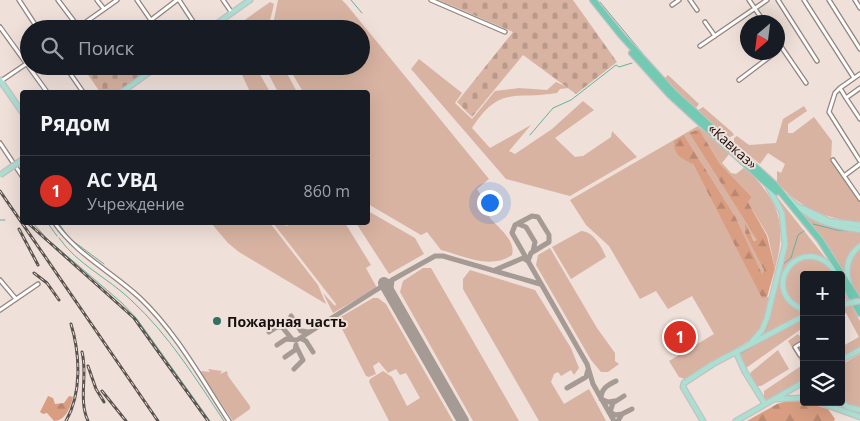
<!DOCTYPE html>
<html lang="ru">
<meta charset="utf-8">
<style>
:root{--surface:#171b24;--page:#20242c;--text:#f1f3f6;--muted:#9ea1a6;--line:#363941;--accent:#d93025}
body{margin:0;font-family:"Open Sans",sans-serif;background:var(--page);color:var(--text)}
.controls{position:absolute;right:15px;bottom:15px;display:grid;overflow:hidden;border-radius:5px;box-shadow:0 5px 20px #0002}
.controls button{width:45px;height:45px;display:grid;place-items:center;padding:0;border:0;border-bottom:1px solid var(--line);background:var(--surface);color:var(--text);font:25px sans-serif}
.compass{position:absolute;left:740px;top:15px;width:45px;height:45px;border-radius:50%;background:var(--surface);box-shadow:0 5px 20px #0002;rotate:208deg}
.you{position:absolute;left:489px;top:202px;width:18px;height:18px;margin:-12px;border:4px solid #fff;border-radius:50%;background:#1a73e8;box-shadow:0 0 0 8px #1a73e833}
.badge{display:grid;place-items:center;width:32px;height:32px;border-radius:50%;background:var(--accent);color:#fff;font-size:16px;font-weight:700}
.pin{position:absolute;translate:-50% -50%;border:2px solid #fff;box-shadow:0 1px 5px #0006}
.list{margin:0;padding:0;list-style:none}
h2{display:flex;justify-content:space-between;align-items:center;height:65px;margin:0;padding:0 20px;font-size:21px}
h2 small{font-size:16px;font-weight:400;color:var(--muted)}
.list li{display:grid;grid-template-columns:32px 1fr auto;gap:15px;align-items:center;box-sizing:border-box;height:70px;padding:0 20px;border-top:1px solid var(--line)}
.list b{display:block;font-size:19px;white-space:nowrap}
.list p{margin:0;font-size:16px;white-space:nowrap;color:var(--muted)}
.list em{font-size:16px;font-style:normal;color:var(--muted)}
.icon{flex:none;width:28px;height:28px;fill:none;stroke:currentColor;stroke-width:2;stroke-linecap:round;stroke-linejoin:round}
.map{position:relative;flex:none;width:860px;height:421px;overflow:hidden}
.search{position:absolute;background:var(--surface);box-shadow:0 5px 20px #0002;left:20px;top:20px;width:350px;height:55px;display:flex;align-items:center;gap:12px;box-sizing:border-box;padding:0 18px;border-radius:28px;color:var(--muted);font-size:19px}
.panel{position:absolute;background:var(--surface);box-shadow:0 5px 20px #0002;left:20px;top:90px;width:350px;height:135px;border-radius:5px}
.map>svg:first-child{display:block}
.grass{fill:#d8b3a2}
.forest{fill:url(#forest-firs)}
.cemetery{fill:url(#cemetery-stones)}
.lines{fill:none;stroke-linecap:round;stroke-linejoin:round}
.stream{stroke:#67b09c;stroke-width:1}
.taxiway{stroke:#a59a94;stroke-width:5}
.runway{stroke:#a59a94;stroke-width:12}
.minor-casing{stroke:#92857f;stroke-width:5.5}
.major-casing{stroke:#c2c1c1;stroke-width:7}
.highway-casing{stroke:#c2c1c1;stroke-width:8}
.minor{stroke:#fff;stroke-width:3}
.major{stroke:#aadfd1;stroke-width:4.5}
.highway{stroke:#72cab2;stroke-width:5.5}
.rail-casing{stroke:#5b534f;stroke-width:3}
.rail{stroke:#efe0d9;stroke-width:1;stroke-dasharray:4;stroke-linecap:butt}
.major-bridge-casing{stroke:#c2c1c1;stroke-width:7;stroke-linecap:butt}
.major-bridge{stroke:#aadfd1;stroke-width:4.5}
.poi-dot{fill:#307161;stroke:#efe0d9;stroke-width:2}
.labels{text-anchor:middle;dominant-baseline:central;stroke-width:4;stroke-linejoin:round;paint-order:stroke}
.street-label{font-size:14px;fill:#16110f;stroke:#efe0d9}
.poi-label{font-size:14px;font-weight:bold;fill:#16110f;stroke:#efe0d9;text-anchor:start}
</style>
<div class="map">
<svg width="860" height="421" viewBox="0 0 860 421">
<defs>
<pattern id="forest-firs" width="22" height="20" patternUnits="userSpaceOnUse" patternTransform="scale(1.25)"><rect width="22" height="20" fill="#d99e82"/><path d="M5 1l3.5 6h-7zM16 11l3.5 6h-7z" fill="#ba876f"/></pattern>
<pattern id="cemetery-stones" width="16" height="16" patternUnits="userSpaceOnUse" patternTransform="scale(1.25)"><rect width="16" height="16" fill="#d8b3a2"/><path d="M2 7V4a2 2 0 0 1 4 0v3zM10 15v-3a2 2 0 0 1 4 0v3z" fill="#b9998a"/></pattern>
</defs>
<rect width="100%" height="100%" fill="#efe0d9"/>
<!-- grass -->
<path class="grass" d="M278,0H342L346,4L489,179L477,189L483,198C477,218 518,233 512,255C491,270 464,256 441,250L427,232L421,235L368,204V92H303L288,66H361V29H272Z
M270,2L274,4L268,29H232Z
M419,59L462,93L455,103L472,119L495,91L519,88L547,90L556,82L569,88L560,89L557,93C514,100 500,85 472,128L490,148L531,125L509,151L515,154L552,129L583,101L594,110L555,138L575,157L583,156L611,137L612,131L637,157L570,196L506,179L411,69Z
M238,66H265L258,71L270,92H250Z
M278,66H283L297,92H278L268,73Z
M668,75L699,104L695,109L664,79Z
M804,106L807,111L788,124V133H793L814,117L832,141L831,160L860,201V222C823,218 804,210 777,183V171L781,173L785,164L768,153L760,164L734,143V138L737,136L749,145L776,143L783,119Z
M703,107L732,132L734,135L728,138L697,111Z
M698,126L730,153L722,163L731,173L736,174L745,167C778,201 788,221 775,269L768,236L748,202L752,197L720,164L699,129L689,133L757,240L755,241L745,225L764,270L762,275L735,216L684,135L693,164L762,297H769L766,317L757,336L685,379L679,377L669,361L714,334L692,296L668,309L656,291L640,299L609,246L586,225L570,200Z
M774,193L828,261L807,254C800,256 792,258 787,265C773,282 784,307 804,311V315L759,337C769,318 788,255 787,233C786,219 781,206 774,193Z
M368,211L415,238L424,254L389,274L356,223L368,222Z
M800,211L819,223L860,231V243L849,253L844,274Z
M211,223H270L318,285L326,304L239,252L228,243Z
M273,223H284L286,226L293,223H345L371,265L366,268L377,288L333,313L323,293L335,306L336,304Z
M581,231C593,231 602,247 606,257L571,279L552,247Z
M860,247V299C849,278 841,266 860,247Z
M550,248L597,328L615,353V361L619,364L608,372H601L591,360L536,265L538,255Z
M808,258L821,260L835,275H804V308C776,296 779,267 808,258Z
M423,268H431L519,421H473L400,292L403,281Z
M470,270L535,290L571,348L579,368L574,375L571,370L561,376L558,372L554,374L551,382L564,404L589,389L606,421H539L463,289V279Z
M841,286L860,321V347L841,358V347L859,337L846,313L841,314V308L848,306L846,299L843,298L841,300Z
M373,298H378L386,304L453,421H389L369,382L370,379L383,371L392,377L407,406L420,398L406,373L400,375L396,369L388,373L379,362L373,366L376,374L369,377L366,376L337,319Z
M804,318V327L746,368L739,353Z
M798,334L804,341V361L801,363L788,341Z
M778,350L789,369L761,386H757L750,375L751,372Z
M860,354V408L850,406L841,400V365Z
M804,364V380L764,401V391Z
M208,369L222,371L220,374L227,371L228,376L250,406V409L233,421L202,375L201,371L210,372Z"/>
<!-- forest -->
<path class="forest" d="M699,129L720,164L752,197L748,202L767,236L775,269L767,297L762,298L693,164C680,158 674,155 674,141L684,135L735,216L762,274L764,270L745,233V223L754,241L757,240L689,133Z
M48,396L53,398L55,404L64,403L69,396L73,397C71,407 65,421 54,421L47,413L43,414L40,412Z
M790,400H803L804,402L828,409L835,419L834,421H747L777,404Z"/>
<!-- cemetery -->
<path class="cemetery" d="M439,0H573L617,62L576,94L523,55L472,117L457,102L513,32Z
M82,66H155L119,92H100Z"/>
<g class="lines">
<!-- stream -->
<path class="stream" d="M351,0L362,13
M600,2L643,54
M530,135L553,108L571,100L616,65L619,67L632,63
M22,208V211
M0,220H5
M32,222L49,241
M47,222L57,236
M58,222L69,238L104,264
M813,224L837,230L860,232
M59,238C77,264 108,278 131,300C169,335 196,379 224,421
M52,243L122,303L137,319L210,421
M782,265L791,258L798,235L804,231
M770,316L776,291
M765,331L769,320
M741,353L764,340"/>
<!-- taxiway -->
<path class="taxiway" d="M518,224L526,227L535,242L533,251
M495,270L523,258L528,261L531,253L549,242V235L538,217L532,216L515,225L512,233L528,261L587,364L593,384L614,421
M390,294L392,281
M291,316L301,331L309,332
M269,332L277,327H282L292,339
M300,338L306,341L313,352
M277,345L286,339L297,340L392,280L435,256H443L540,284
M285,357L295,350L296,345
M294,369L303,360L296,346
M567,388L586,377L588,370
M615,401L608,402L601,399C601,388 608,385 616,381
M622,414L615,415L610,412L613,403L624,396
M618,421L622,414L632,409"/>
<!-- runway -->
<path class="runway" d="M384,283L463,421"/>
<defs>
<path id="minor" d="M19,0L38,29
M58,0L79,28
M97,0L104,9
M137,0L157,29
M179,0L198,29
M223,0L232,13
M431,0L505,32
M690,0L697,10
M749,0L764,22
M778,0L817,61
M804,0L854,78
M829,0L860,49
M855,0L860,8
M672,5L679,0
M151,20L177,0
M705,22L715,36
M0,27L47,92
M76,29L117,0
M778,42L806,83
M700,46L767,0
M65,66L83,92
M860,74L840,88L846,98L860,88
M739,80L776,52
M1,81L29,62
M840,88L835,93L829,112L860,161
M846,98L860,119
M0,143L22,176
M833,160L860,199
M844,176L860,164
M54,222C77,255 111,271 140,298C176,332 202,380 229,421
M0,280L16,299
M0,310L38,284
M804,351L800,344L795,347L800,355L804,352"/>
<path id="major" d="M209,29L250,0
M0,80L22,112
M122,92L158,66
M787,197C809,219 829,226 860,230
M802,208L829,221L860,225
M849,283C845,268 848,255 860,246
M804,310C754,290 804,225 838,275
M750,344L762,330L767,318L785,245L782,213L769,188
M736,352L745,372L765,404
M841,360L860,350
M776,399L804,398
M818,402L860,417
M841,402L848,407L860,410
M703,421L683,387L684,383L713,364L804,316
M736,421L804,382"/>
<path id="highway" d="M593,0L621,35L674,93L774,184L820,240L860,303
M632,53L670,95L776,192
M841,278L860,313"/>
</defs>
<!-- minor casing -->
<use href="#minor" class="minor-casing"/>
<!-- major casing -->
<use href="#major" class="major-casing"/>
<!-- highway casing -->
<use href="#highway" class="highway-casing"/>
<!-- minor -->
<use href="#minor" class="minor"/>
<!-- major -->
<use href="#major" class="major"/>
<!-- highway -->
<use href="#highway" class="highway"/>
<defs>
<path id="rail" d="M0,191L158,421
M29,224L134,318L208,421
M19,229L38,265
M34,273L47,283L59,300
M82,352C88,375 78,399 88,421
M88,366L96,389L104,402
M102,391L126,421
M66,421C82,393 80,354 71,324"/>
</defs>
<!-- rail casing -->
<use href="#rail" class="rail-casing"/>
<!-- rail -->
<use href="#rail" class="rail"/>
<defs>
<path id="major-bridge" d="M0,175L22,160
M845,304L860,301"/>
</defs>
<!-- major-bridge casing -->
<use href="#major-bridge" class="major-bridge-casing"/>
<!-- major-bridge -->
<use href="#major-bridge" class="major-bridge"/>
</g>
<!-- markers -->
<circle class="poi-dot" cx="217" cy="321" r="5"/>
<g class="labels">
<!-- street labels -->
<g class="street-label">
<text transform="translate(733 146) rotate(42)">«Кавказ»</text>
</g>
<!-- poi labels -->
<g class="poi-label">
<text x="227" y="321">Пожарная часть</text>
</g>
</g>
</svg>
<div class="controls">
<button>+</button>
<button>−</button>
<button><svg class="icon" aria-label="layers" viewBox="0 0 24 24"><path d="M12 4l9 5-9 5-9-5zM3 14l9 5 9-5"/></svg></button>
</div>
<svg class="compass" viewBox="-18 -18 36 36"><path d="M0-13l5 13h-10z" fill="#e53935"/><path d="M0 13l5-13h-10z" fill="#9ea1a6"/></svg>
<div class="you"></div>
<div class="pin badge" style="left:680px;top:337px">1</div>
<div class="search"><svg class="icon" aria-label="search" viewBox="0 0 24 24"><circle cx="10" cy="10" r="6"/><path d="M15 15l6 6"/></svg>Поиск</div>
<section class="panel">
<h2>Рядом<small></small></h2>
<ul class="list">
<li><span class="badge">1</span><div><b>АС УВД</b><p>Учреждение</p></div><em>860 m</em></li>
</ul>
</section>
</div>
